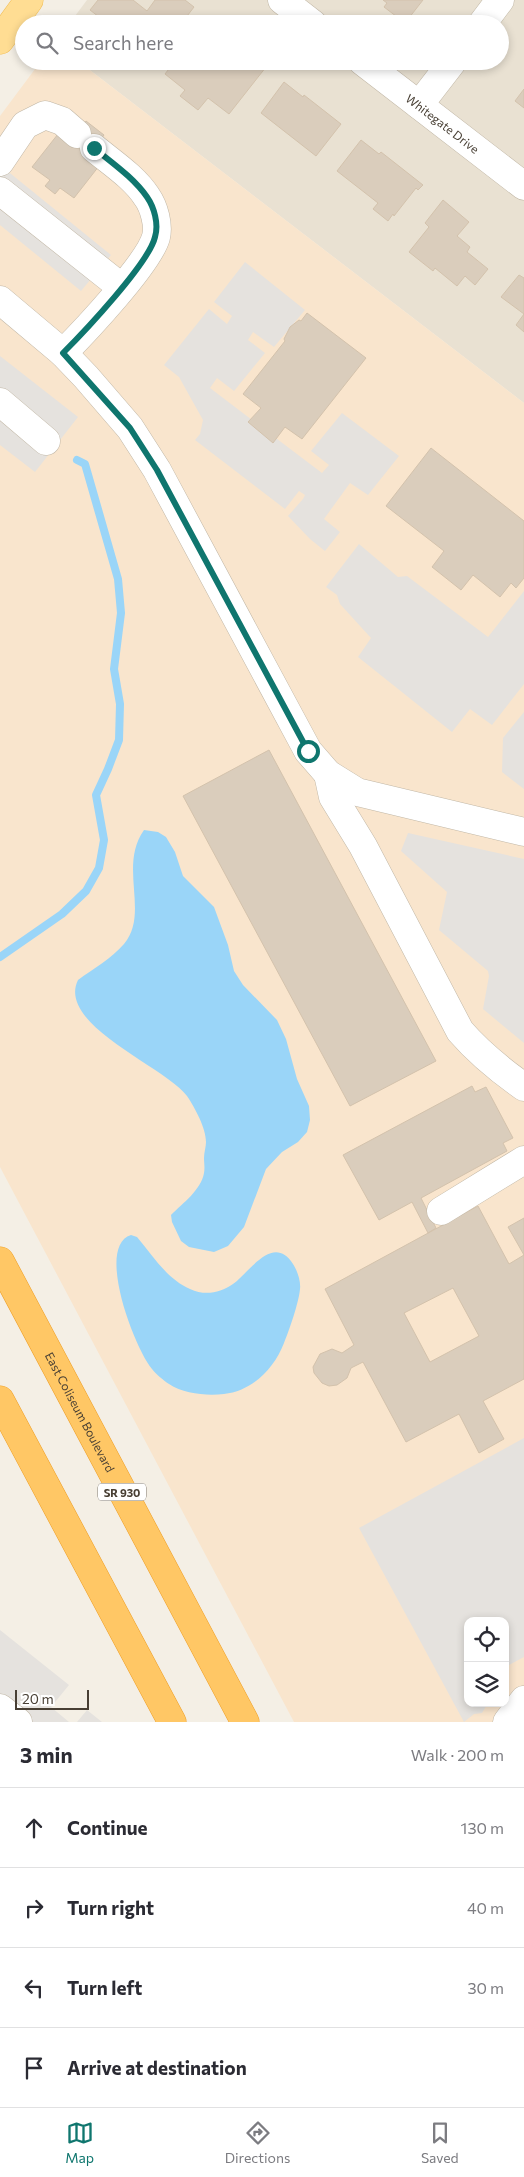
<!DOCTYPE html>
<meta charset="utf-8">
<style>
:root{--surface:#fff;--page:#f2f2f3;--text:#2b2b33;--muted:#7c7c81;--line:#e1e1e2;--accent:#0f766e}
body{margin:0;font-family:Commissioner,sans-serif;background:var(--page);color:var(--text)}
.controls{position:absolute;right:15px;bottom:15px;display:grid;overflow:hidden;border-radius:10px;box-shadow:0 2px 8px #0003}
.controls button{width:45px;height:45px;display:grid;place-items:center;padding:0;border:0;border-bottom:1px solid var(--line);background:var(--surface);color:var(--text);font:25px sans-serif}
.scale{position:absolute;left:15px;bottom:12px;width:74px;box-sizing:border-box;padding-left:5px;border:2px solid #483f34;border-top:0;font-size:14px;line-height:18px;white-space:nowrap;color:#483f34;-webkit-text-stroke:4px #fff;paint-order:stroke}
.stop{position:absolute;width:15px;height:15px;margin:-11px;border:4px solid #0f766e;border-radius:50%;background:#fff}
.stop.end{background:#0f766e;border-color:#fff;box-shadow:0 1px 5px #0008}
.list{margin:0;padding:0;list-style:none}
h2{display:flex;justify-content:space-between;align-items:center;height:65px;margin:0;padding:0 20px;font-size:21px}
h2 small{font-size:16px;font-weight:400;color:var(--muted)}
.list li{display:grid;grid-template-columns:32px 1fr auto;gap:15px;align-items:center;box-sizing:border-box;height:80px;padding:0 20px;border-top:1px solid var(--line)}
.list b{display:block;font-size:19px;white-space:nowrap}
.list em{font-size:16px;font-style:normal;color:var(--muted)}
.icon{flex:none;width:28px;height:28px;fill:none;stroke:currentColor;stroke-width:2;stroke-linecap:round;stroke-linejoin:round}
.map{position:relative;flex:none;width:524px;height:1722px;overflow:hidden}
.search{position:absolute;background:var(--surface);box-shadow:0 2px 8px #0003;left:15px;right:15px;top:15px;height:55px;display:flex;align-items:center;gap:12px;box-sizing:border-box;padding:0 18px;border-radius:28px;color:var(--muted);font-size:19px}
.sheet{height:385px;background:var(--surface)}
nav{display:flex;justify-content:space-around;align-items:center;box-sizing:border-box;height:70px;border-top:1px solid var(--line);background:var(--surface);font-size:14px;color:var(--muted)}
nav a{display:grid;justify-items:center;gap:2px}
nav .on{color:var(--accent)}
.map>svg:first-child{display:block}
.residential{fill:#e9e1d2}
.commercial{fill:#f9e5cd;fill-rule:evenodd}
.parking{fill:#e5e2de}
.water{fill:#9ad5f8}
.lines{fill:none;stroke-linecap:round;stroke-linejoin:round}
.stream{stroke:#9ad5f8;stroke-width:8}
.building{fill:#dacdbc;stroke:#d3c2ac;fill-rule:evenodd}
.minor-casing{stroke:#c1b7a6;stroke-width:29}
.major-casing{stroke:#f1be57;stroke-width:29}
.highway-casing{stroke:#ee9e25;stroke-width:29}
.minor{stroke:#fff;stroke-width:28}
.major{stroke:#ffdd93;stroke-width:28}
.highway{stroke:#ffc765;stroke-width:28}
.route{stroke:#0f766e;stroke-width:6}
.labels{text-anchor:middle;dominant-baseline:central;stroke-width:4.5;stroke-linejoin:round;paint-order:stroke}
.shield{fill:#fff;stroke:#7f7971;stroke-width:1}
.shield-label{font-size:11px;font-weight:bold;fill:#483f34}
.street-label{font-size:12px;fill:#483f34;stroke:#fff}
</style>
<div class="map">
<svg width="524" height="1722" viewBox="0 0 524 1722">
<rect width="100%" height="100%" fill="#f4efe5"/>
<!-- residential -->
<path class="residential" d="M87,0H524V403L78,61H500V24H69Z"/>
<!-- commercial -->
<path class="commercial" d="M41,61H78L524,403V1722H294L0,1167V116ZM468,1621H505V1703H468Z"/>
<!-- parking -->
<path class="parking" d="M0,165L111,255L81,291L0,225Z
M245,262L305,310L274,347L253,332L248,340L265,353L234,391L217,378L210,388L322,473L329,465L311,451L342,413L399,456L368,495L350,483L324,519L340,532L325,551L310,539L288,516L303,499L305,495L299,491L285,509L195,440L200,434L203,420L179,377L164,365L209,309L227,324L232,316L214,302Z
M0,356L78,417L35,472L0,445Z
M359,544L398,577L407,576L488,637L524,591V684L492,725L470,709L452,732L358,657L371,638L340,604L337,595L326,587Z
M524,712V789L502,772L503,738Z
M408,833L524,859V1043L483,1009L489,976L488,971L439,930L447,892L401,851Z
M524,1438V1657L505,1667V1621H468V1703H488L482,1713L474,1714L464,1722L359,1528Z
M0,1630L69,1685L51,1707L69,1722H0Z
M87,1710L102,1722H77Z"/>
<!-- water -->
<path class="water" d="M144,830L158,832L166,837L175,852L183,876L214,907L228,945L234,971L243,985L277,1020L286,1039L297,1079L309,1106L310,1120L307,1132L298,1142L282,1152L266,1169L244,1227L228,1246L214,1252L189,1247L181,1241L172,1222L171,1215C183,1203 201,1190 204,1173C205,1168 204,1162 204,1158C204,1152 206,1147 206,1142C206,1128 195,1108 187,1096C166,1067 56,1025 78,980C93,969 112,958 124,944C150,913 118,867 144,830Z
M131,1235L137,1237C153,1256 167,1279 190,1289C205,1296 220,1293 233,1284C248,1274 273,1232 293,1264C297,1270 301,1281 300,1289C299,1302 289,1331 284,1343C274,1369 252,1391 224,1394C207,1396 184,1394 169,1384C163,1380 156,1374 152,1369C135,1349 95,1246 131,1235Z"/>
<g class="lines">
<!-- stream -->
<path class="stream" d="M0,957L62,914L86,891L99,868L104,840L96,795L108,769L119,740L120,704L114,669L121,613L118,579L85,464L77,460"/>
</g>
<!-- building -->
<path class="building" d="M98,0H133L147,11L155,0H185L194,7L181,24H108L90,10Z
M383,0H423L405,23L384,7L387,3Z
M175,61H214L225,70L231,61H259L266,67L229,114L208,98L198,110L180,96L185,90L165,74Z
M284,82L303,97L304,95L341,124L316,156L261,113Z
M524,89V108L515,101Z
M86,121L104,135L87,157L99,166L74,198L60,188L55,194L45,186L50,180L32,167L58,134L70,143Z
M361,140L379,154L381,152L423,185L418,190L416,188L394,216L393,214L388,221L373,209L378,203L337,171Z
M443,200L469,222L457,236L470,247L467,252L488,269L475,285L465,276L457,286L435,268L433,271L409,252L429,227L425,223Z
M519,275L524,278V332L516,325L524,314L501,297Z
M307,313L366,358L302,439L285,427L273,443L248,422L261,408L243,394L285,341L284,339L290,327L299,320L301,321Z
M431,448L524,521V578L516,588L511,583L500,597L473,575L461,590L432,567L444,551L386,506Z
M269,750L436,1061L350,1106L183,796Z
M472,1086L475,1092L486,1087L513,1138L503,1143L507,1151L421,1198L436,1228L428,1233L412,1202L379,1220L343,1155Z
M478,1206L509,1264L524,1255L508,1227L524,1218V1379L483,1401L504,1439L479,1453L459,1414L406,1442L363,1362L351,1368L347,1378L337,1385L329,1386L322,1383L314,1373L313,1367L320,1354L332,1349L342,1353L354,1345L325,1289ZM453,1288L479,1336L430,1362L404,1313Z"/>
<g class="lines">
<defs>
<g id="minor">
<path d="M282,0L313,24"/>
<path d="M482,24L500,0"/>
<path id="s1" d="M362,61L524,186"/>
<path d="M419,105L453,61"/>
<path d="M0,162L25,125L45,115L62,121L77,134"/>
<path d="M0,191L121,287"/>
<path d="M0,300L63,353L86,377L130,428L157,470L308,751L328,774L357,792L524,832"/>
<path d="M63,353C84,332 149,263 156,237C159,225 154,207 147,197C134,177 112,163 94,148"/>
<path d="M0,402L46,441"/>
<path d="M328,774L333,797L363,846L460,1031C479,1053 500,1070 524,1087"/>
<path d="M441,1211L524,1160"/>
<path d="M0,1708L18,1722"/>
<path d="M507,1722L524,1700"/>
</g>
<path id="major" d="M0,40L29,0"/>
<g id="highway">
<path id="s2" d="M0,1261L245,1722"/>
<path d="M0,1400L172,1722"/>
</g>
</defs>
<!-- minor casing -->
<use href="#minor" class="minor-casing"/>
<!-- major casing -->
<use href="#major" class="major-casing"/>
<!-- highway casing -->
<use href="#highway" class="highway-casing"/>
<!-- minor -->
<use href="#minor" class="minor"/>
<!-- major -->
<use href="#major" class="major"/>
<!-- highway -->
<use href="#highway" class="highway"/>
</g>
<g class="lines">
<!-- route -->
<path class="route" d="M94,148C112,163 133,177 147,197C154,207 159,224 155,237C149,263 84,332 63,353L130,428L157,470L308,751"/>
</g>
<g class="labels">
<!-- shield labels -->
<rect class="shield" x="98" y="1483.5" width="48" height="17" rx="4"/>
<g class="shield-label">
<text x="122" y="1492">SR 930</text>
</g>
<!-- street labels -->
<g class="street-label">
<text stroke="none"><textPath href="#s1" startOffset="102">Whitegate Drive</textPath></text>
<text stroke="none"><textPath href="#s2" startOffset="171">East Coliseum Boulevard</textPath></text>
</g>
</g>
</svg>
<div class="controls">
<button><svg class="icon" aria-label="locate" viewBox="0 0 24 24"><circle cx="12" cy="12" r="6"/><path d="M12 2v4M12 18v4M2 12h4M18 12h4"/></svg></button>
<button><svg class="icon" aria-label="layers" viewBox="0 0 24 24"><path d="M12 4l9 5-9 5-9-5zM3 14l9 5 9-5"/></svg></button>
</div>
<div class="scale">20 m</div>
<div class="stop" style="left:308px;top:751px"></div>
<div class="stop end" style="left:94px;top:148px"></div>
<div class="search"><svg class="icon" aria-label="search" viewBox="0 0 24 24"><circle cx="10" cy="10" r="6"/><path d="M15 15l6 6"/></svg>Search here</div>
</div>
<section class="sheet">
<h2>3 min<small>Walk · 200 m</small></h2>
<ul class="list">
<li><svg class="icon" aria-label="ahead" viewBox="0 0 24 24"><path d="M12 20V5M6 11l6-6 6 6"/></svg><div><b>Continue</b></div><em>130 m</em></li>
<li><svg class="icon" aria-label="right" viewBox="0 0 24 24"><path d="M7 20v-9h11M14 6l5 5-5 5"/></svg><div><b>Turn right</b></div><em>40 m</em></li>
<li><svg class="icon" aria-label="left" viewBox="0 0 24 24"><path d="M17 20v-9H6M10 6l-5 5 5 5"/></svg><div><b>Turn left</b></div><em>30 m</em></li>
<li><svg class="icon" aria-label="arrive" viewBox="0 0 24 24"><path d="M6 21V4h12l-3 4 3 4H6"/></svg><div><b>Arrive at destination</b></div></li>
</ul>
</section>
<nav>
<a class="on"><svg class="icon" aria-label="map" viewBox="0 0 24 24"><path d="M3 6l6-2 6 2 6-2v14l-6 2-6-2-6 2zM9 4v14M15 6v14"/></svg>Map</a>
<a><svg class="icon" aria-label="directions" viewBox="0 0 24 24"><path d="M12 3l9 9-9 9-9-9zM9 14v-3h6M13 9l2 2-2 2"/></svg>Directions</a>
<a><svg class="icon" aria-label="saved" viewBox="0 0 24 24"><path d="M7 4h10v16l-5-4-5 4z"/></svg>Saved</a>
</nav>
